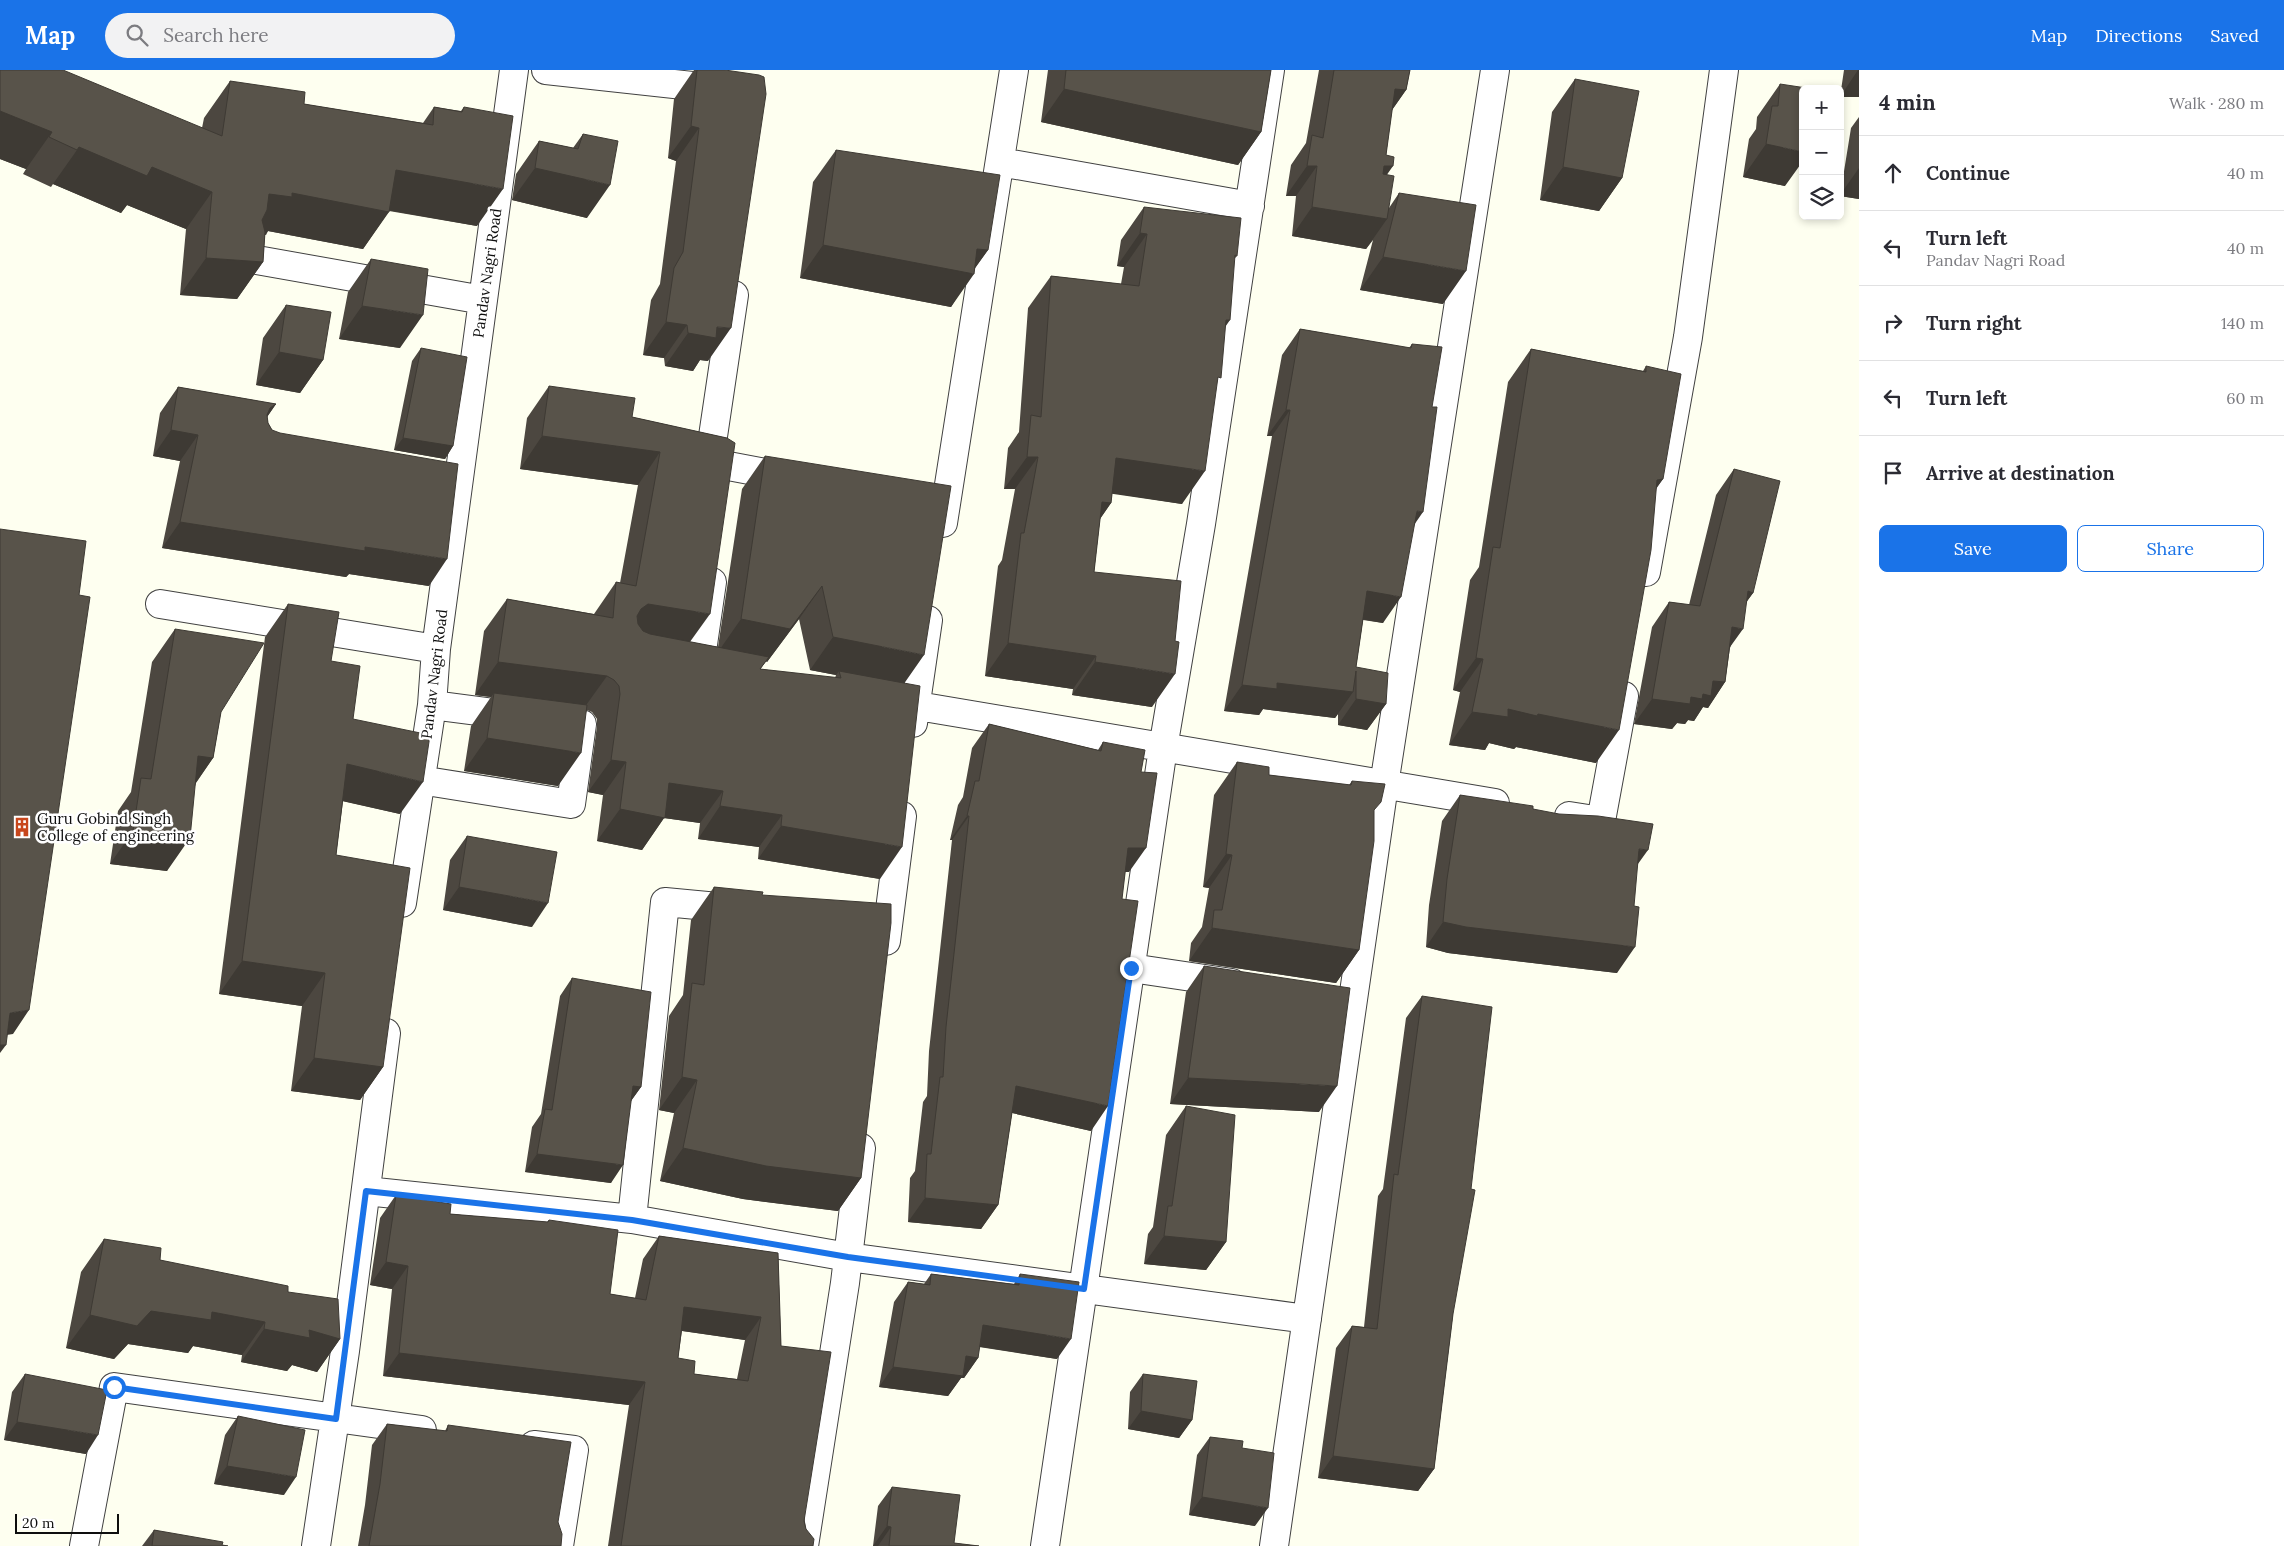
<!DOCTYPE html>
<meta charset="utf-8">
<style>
:root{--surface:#fff;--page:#f2f2f3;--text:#2b2b33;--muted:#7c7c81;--line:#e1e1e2;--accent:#1a73e8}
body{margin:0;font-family:Lora,serif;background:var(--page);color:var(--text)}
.controls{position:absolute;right:15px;top:15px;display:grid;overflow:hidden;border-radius:8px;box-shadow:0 2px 8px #0003}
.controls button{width:45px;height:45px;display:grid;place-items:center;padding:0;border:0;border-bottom:1px solid var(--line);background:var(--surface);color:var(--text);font:25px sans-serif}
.scale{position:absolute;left:15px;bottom:12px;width:104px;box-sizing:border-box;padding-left:5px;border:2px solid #0e0e0e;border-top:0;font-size:14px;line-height:18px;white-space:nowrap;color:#0e0e0e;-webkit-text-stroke:4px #fff;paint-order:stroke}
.stop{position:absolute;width:15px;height:15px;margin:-11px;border:4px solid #1a73e8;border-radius:50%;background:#fff}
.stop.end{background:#1a73e8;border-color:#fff;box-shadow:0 1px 5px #0008}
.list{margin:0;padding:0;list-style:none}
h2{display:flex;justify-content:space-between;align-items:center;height:65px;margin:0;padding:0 20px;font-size:21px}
h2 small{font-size:16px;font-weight:400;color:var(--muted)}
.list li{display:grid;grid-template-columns:32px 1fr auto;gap:15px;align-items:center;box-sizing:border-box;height:75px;padding:0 20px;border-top:1px solid var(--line)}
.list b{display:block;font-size:19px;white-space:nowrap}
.list p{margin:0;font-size:16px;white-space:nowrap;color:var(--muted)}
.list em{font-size:16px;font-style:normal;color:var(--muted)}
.actions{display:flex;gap:10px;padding:15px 20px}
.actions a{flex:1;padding:11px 0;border:1px solid var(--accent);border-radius:8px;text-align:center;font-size:18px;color:var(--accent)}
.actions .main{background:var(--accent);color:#fff}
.icon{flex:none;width:28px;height:28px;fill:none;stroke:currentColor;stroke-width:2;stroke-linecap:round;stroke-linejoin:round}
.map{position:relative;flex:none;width:1859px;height:1476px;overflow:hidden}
header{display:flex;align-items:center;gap:30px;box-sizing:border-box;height:70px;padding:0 25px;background:var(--accent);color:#fff}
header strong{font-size:24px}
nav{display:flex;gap:28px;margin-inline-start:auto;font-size:18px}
.search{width:350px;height:45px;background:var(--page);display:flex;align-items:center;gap:12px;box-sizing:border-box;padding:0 18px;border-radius:28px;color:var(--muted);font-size:19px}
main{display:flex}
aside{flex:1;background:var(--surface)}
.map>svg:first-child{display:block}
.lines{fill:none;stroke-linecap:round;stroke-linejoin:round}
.minor-casing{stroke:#414141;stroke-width:30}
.minor{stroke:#fff;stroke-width:28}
.wall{fill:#4c4740;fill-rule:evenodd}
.shaded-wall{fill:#3e3a34}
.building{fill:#58534a;stroke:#3e3a34;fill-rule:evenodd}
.route{stroke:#1a73e8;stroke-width:6}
.labels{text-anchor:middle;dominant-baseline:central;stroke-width:5;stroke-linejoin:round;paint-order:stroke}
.street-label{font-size:15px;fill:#0e0e0e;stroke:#fff}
.poi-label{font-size:15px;fill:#0e0e0e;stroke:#fff;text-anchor:start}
</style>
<header>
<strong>Map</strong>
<div class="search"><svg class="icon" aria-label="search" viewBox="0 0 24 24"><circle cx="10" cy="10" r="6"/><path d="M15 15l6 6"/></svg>Search here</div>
<nav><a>Map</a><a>Directions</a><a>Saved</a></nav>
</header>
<main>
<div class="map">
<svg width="1859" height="1476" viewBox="0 0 1859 1476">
<rect width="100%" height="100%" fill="#fefff0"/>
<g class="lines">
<defs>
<path id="minor" d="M546,0L720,19
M1000,92L1250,136
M251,189L483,230
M734,225L712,373C713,384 714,388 723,395L792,408
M943,453L1014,0
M1646,502L1688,267L1724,0
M160,534L436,579
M700,595L712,512
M882,630L1495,733
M432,635L517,646
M913,653L928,550
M420,710L571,734L582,654H580
M1569,746L1601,751L1624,626
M402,833L432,635L436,579L514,0
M886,871L902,746
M1131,898L1232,913
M366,1121L632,1149L848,1187L1307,1249
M632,1149L665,832L739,839
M534,1375L574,1380L559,1476
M84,1476L114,1317L422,1360
M316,1476L345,1281L386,963
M804,1476L845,1213L861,1078
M1045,1476L1163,678L1201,454L1270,0
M1274,1476L1384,715L1495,0"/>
</defs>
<!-- minor casing -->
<use href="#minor" class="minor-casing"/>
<!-- minor -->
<use href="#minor" class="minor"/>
</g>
<!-- wall -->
<path class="wall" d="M0,0L202,58L204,48L230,11L304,34L423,53L434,37L461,41L464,37L477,156L389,141L363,179L268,161L265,164L263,192L237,229L180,225L186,159L127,135L121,143L53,114L51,117L23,104L26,99L0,89Z
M694,0H725L708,291L700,290L693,301L665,296L664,288L643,285L651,230L660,214L676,91L668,88L674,29Z
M1048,0H1271L1261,62L1238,95L1041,52Z
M1319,0H1410L1406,20L1392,40L1386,85L1389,138L1399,123L1443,234L1360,220L1373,170L1366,179L1292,166L1296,126H1286L1291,95L1306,73Z
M1844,0H1859V27H1840Z
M1575,9L1622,108L1599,141L1540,130L1552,42Z
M1780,14L1785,116L1743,107L1749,69L1756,59L1757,47Z
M1859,47V129L1840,126L1851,58Z
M583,64L587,148L512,130L516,104L539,71L573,78Z
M836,80L988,180L974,199L951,237L800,208L813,112Z
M1144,137L1237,186L1234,189L1217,313L1182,434L1112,423L1111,433L1100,449L1094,502L1152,637L1072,625L1073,619L985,606L998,496L1002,490L1015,419H1004L1008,378L1019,362L1028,238L1051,206L1121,214L1124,197L1117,196L1121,170Z
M371,189L400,278L339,269L348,222Z
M286,235L323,290L300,323L256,315L263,268Z
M1300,259L1409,278L1412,274L1414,455L1383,553L1363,550L1356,597L1386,634L1367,660L1338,655V644L1335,648L1263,639L1259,645L1224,641L1272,366H1267L1282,285Z
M421,278L453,376L445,389L394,380L412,291Z
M1531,279L1643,301L1646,296L1663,409L1656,418L1596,693L1516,677L1514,679L1489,673L1485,680L1449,675L1460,622L1453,620L1470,510L1479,497L1508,312Z
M549,316L632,347L727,368L690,572L718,577L742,419L765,386L904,613L880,809L758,789L759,777L698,769L700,753L664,748L642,780L597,771L603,725L588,722L597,656V649L592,642L587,640L558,716L464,701L471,656L491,627L475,625L484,561L507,529L594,544L616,512L620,513L638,415L520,399L527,348ZM799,549L810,600L836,605L835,608L760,599L766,591L767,592Z
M178,317L276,334L267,347L268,353L272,360L429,516L349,504L346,507L162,478L180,391L153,386L160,343Z
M1734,399L1753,523L1747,531L1730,578L1725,612L1708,638L1703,637L1694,651L1688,650L1685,654L1677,653L1672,659L1634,654L1652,557L1669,532L1689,535L1716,425Z
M288,534L331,591L353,649L400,744L343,731L336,785L383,997L360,1030L291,1021L302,936L219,924L265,567Z
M175,559L221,642L213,688L196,713L167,801L110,794L118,741L131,722L152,592Z
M989,654L1098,680L1103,672L1141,702L1129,802H1125L1091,1061L1012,1043L998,1135L981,1159L908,1152L910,1108L915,1101L923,1032L927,1026L929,981L952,770H950L958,735L963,727L972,678Z
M1237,692L1269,705L1349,715L1352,711L1374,742L1359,880L1336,913L1189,891L1191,873L1202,857L1209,818L1203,817L1214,725Z
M1460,725L1533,739L1638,793L1617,903L1448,883L1426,877L1429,835L1442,751Z
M467,766L532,857L443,840L450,790Z
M714,817L762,825L861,1108L838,1141L743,1129L660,1111L674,1043L659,1040L669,946L683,925L691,850Z
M1204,896L1319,1042L1170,1034L1186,922Z
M572,908L641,1017L631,1031L611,1113L525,1102L532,1057L541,1044L560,926Z
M1422,926L1453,1244L1434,1399L1418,1421L1318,1408L1336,1278L1352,1256L1364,1257L1378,1126L1383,1119L1406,948Z
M1186,1036L1226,1172L1206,1200L1144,1194L1148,1164L1153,1157L1166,1065Z
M396,1125L450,1144L547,1152L549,1150L610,1224L635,1228L643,1189L659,1166L778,1183L781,1276L806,1459L813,1476H608L629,1335L383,1306L392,1219L370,1215L380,1148ZM682,1261L745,1270L737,1309L694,1304L678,1288Z
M104,1169L160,1190L288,1222L340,1269L317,1302L292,1295L287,1301L241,1292L242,1285L193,1276L188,1283L128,1274L114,1289L66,1278L81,1202Z
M931,1204L1014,1214L1020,1204L1057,1289L979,1277L978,1288L964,1308H961L948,1326L879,1317L894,1232L908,1212L924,1214Z
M25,1304L86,1384L4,1370L12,1322Z
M1143,1304L1192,1350L1179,1368L1128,1359L1130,1322Z
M238,1346L284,1425L214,1414L225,1365Z
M387,1354L445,1361L448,1355L558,1452L561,1476H358L365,1435L372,1375Z
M1210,1367L1242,1378L1255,1456L1189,1445L1197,1385Z
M892,1417L954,1473L979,1476H873L878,1436Z
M154,1460L222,1475L228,1476H142Z"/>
<!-- shaded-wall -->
<path class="shaded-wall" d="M1858,0H1859V27H1840Z
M1064,19L1261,62L1238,95L1041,52Z
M1395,19L1406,20L1385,50Z
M0,41L52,62L26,99L0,89Z
M691,56L699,58L676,91L668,88Z
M1766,74L1803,82V91L1785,116L1743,107Z
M79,77L152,97L212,122L186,159L127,135L121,143L53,114L77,80Z
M1307,96H1317L1296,126H1286Z
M1384,96H1393L1372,126Z
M1563,97L1622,108L1599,141L1540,130Z
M535,98L610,115L587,148L512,130Z
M1859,98V129L1840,126V125Z
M396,100L503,119L477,156L370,137Z
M292,123L389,142L363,179L268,161L266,165L243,161L269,124Z
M1312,137L1387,149L1366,179L1292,166Z
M1140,163L1147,164L1124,197L1117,196Z
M823,175L977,179L988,180L971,204H974L951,237L800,208Z
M1383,187L1466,201L1443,234L1360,220Z
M206,188L263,192L237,229L180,225Z
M362,236L423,245L400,278L339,269Z
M1226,250H1230L1207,283Z
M666,252L687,255L664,288L643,285Z
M717,257L731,258L708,291L700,290L693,301L665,296L688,263Z
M279,282L323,290L300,323L256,315Z
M276,334L258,360L270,338Z
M1286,340H1290L1272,366H1267Z
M171,360L198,365L180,391L153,386Z
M542,366L660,382L638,415L520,399Z
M403,368L453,376L445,389L394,380Z
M1027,387H1038L1015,419H1004Z
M1116,388L1205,401L1182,434L1093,421Z
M1663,409L1640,442L1657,410Z
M1102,432L1111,433L1088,466Z
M1417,441L1423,442L1405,468Z
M180,452L365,477L447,489L429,516L349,504L346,507L162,478Z
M822,516L799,549L767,592L766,591L746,619L718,582L741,549Z
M1367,521L1401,527L1383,553L1349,547Z
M1748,521L1753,523L1735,548Z
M648,534L710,544L687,576L625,566L641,539Z
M1732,557L1743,559L1725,584Z
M833,567L924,585L901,618L839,601L836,605L810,600Z
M1008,573L1096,586L1073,619L985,606Z
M1476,588L1483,589L1460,622L1453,620Z
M498,592L607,606L584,638L494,623L491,627L475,625Z
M1095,592L1175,604L1152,637L1072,625Z
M1713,611L1725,612L1708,638L1703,637L1694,651L1688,650L1685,654L1677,653L1672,659L1634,654L1652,629L1691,627Z
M1277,613L1353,622L1335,648L1263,639L1259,645L1224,641L1242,615Z
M1356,629L1386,634L1367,660L1338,655Z
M1508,639L1538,644L1619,660L1596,693L1516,677L1514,679L1489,673L1485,680L1449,675L1472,642Z
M487,668L581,683L558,716L464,701Z
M198,686L213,688L190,721Z
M611,690L626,692L603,725L588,722Z
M347,694L423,712L400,744L324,727Z
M669,713L723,721L700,753L664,748L642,780L597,771L620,739Z
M720,736L782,745L759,777L698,769Z
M967,746H969L952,770H950Z
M781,756L902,777L880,809L758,789Z
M133,761L190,768L167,801L110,794Z
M1128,778H1146L1129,802H1111Z
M1639,779L1648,780L1630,805Z
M1226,784L1232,785L1209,818L1203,817Z
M459,817L548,833L532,857L443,840Z
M1443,852L1635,877L1617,903L1448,883L1426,877Z
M1212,858L1359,880L1336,913L1189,891Z
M242,891L325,903L302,936L219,924Z
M29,940L13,964L0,966L10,943Z
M0,975H6L0,983Z
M314,988L383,997L360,1030L291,1021Z
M682,1007L697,1010L674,1043L659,1040Z
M1188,1008L1337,1016L1319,1042L1170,1034Z
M633,1016L641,1017L628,1035Z
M1016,1016L1108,1036L1091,1061L999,1040Z
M683,1078L861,1108L838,1141L743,1129L660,1111Z
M537,1084L623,1095L611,1113L525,1102Z
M925,1128L998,1135L981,1159L908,1152Z
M1164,1166L1226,1172L1206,1200L1144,1194Z
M386,1192L408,1196L392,1219L370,1215Z
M684,1237L761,1247L745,1270L669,1259Z
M151,1241L212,1242L265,1252L242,1285L193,1276L188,1283L128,1274L114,1289L66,1278L90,1245Z
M983,1255L1071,1269L1057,1289L969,1275Z
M264,1259L309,1260L340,1269L317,1302L292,1295L287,1301L241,1292Z
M399,1283L645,1312L629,1335L383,1306Z
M966,1286L978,1288L964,1308H961L948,1326L879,1317L893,1297Z
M1141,1341L1192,1350L1179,1368L1128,1359Z
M17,1352L98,1365L86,1384L4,1370Z
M1333,1386L1434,1399L1418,1421L1318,1408Z
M227,1396L296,1407L284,1425L214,1414Z
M1202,1427L1268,1438L1255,1456L1189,1445Z
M887,1456L891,1457L878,1476H873Z"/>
<!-- building -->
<path class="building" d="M0,0H63L222,66L230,11L305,22L304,34L433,55L434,37L462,42L464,37L513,46L503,119L396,100L389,142L292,123V127L269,124L267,140L262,150L265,162L263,192L206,188L212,122L152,97L147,106L79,77L77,80L49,67L52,62L0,41Z
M697,0H725L759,5L764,7L766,24L731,258L717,257L716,268L688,263L687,255L666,252L674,198L683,182L699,58L691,56Z
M1066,0H1271L1261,62L1064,19Z
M1334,0H1410L1406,20L1395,19L1386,85L1394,87L1393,96H1384L1383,104L1394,106L1387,149L1312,137L1317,96H1307L1312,65L1323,68Z
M1575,9L1639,21L1622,108L1563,97Z
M1780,14L1813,19H1803V82L1766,74L1772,36H1778Z
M583,64L618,71L610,115L535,98L539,71L578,79Z
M836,80L1000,105L988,180L977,179L974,204L823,175Z
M1399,123L1476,135L1466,201L1383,187Z
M1144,137L1241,148L1237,186L1235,185L1230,250H1226L1221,308L1218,307L1205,401L1116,388L1111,433L1102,432L1094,502L1181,511L1175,571L1179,572L1175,604L1095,592L1096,586L1008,573L1021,463H1024L1038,387H1027L1031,345L1041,347L1051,206L1139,216L1147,164L1140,163Z
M371,189L428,199L423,245L362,236Z
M286,235L331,242L323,290L279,282Z
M1300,259L1411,278L1412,274L1442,277L1432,337H1437L1423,442L1417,441L1401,527L1367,521L1356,597L1388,603L1386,634L1356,629V601L1353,622L1277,613V619L1242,615L1290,340H1286Z
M421,278L467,287L453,376L403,368Z
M1531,279L1646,302V296L1681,304L1663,409L1657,410L1651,480L1619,660L1538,644L1537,646L1508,639V647L1472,642L1483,589L1476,588L1493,477L1500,478Z
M549,316L635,328L632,347L727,368L735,373L710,544L648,534L641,539L637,546L638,554L643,561L650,564L769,587L760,599L841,608L839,601L920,616L902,777L781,756L782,745L720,736L723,721L669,713L665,748L620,739L626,692L611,690L620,624L619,616L614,610L607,606L498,592L507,529L613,548L616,512L636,516L660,382L542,366Z
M178,317L276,334L270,338L267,345L268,353L272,360L280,363L458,394L447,489L365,477V481L180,452L198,365L171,360Z
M765,386L951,416L924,585L833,567L822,516L790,559L741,549Z
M1734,399L1780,411L1753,523L1748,521L1743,559L1732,557L1725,612L1713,611L1711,626L1703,624L1702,629L1691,627L1690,634L1652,629L1669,532L1700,536Z
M0,459L86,471L79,525L90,527L29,940L10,943L6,975H0Z
M288,534L339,542L331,591L360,596L353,649L430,665L423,712L347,694L336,785L410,798L383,997L314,988L325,903L242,891Z
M175,559L264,573L221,642L213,688L198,686L190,768L133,761L141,708L151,709Z
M494,623L587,635L581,683L487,668Z
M989,654L1101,681L1103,672L1145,680L1141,702L1157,703L1146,778H1128L1122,829L1138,831L1108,1036L1016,1016L998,1135L925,1128L927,1084H931L940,1007H943L946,957L969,746H967L975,711H979Z
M1237,692L1269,697V705L1351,715L1352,711L1385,714L1381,732L1374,740V771L1359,880L1212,858L1214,840H1222L1232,785L1226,784Z
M1460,725L1533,736V739L1559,744L1598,746L1653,754L1648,780L1639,779L1634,836L1639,837L1635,877L1466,857L1443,852L1447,809Z
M467,766L557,782L548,833L459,817Z
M714,817L763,822L762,825L891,834V853L861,1108L766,1096L683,1078L697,1010L682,1007L692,913L704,915Z
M1204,896L1350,918L1337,1016L1188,1008Z
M572,908L651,922L641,1017L633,1016L623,1095L537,1084L545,1039L552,1040Z
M1422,926L1492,937L1471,1119L1475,1120L1453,1244L1434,1399L1333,1386L1352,1256L1377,1259L1394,1104L1398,1105Z
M1186,1036L1235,1045L1226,1172L1164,1166L1168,1136H1172Z
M396,1125L451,1134L450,1144L548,1152L549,1150L618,1160L610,1224L646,1230L659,1166L778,1183L781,1276L831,1282L804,1451L806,1459L814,1469L813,1476H621L645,1312L399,1283L408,1196L386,1192ZM684,1237L761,1247L748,1311L694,1304L695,1291L678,1288Z
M104,1169L161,1178L160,1190L288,1216V1222L338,1229L340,1269L309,1260L310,1268L264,1259L265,1252L212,1242L211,1250L151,1241L137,1256L90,1245Z
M931,1204L1019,1215L1020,1204L1079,1212L1071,1269L983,1255L978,1288L966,1286L963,1306L893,1297L908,1212L930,1215Z
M25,1304L107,1320L98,1365L17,1352Z
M1143,1304L1197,1311L1192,1350L1141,1341Z
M238,1346L305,1360L296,1407L227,1396Z
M387,1354L447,1361L448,1355L571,1372L558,1452L562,1464L561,1476H369L380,1414Z
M1210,1367L1243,1371L1242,1378L1274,1383L1268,1438L1202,1427Z
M892,1417L960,1425L954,1473L979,1476H889L891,1457L887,1456Z
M154,1460L223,1472L222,1475L228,1476H152Z"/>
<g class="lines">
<!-- route -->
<path class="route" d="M114,1317L336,1349L366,1121L632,1150L848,1187L1084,1219L1131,898"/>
</g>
<!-- icons -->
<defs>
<symbol id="building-bare" viewBox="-9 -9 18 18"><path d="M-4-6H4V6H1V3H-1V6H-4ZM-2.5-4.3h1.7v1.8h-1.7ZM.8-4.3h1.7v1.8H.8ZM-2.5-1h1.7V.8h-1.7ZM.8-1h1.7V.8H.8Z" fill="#c8471d" stroke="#fff" stroke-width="2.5" paint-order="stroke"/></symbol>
</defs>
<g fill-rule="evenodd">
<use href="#building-bare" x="8" y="743" width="28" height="28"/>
</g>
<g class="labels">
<!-- street labels -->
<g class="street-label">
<text transform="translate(487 203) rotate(-82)">Pandav Nagri Road</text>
<text transform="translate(434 604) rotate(-83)">Pandav Nagri Road</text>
</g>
<!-- poi labels -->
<g class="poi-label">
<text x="37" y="748">Guru Gobind Singh<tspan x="37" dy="17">College of engineering</tspan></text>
</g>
</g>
</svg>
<div class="controls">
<button>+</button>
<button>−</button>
<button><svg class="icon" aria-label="layers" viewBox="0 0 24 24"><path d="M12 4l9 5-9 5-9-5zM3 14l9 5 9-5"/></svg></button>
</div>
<div class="scale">20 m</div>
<div class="stop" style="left:114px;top:1317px"></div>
<div class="stop end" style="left:1131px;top:898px"></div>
</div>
<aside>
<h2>4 min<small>Walk · 280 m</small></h2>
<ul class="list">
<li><svg class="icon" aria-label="ahead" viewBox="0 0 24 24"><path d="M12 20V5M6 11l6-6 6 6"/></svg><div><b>Continue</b></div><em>40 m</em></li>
<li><svg class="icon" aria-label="left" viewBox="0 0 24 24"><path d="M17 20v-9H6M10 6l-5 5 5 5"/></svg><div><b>Turn left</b><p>Pandav Nagri Road</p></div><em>40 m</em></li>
<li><svg class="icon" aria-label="right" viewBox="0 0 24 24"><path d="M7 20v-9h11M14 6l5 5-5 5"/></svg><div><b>Turn right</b></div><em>140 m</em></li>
<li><svg class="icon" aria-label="left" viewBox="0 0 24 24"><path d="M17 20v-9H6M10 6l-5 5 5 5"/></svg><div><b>Turn left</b></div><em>60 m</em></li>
<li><svg class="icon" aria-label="arrive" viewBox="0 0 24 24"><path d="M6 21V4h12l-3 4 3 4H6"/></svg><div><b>Arrive at destination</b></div></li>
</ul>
<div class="actions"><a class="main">Save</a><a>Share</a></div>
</aside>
</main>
